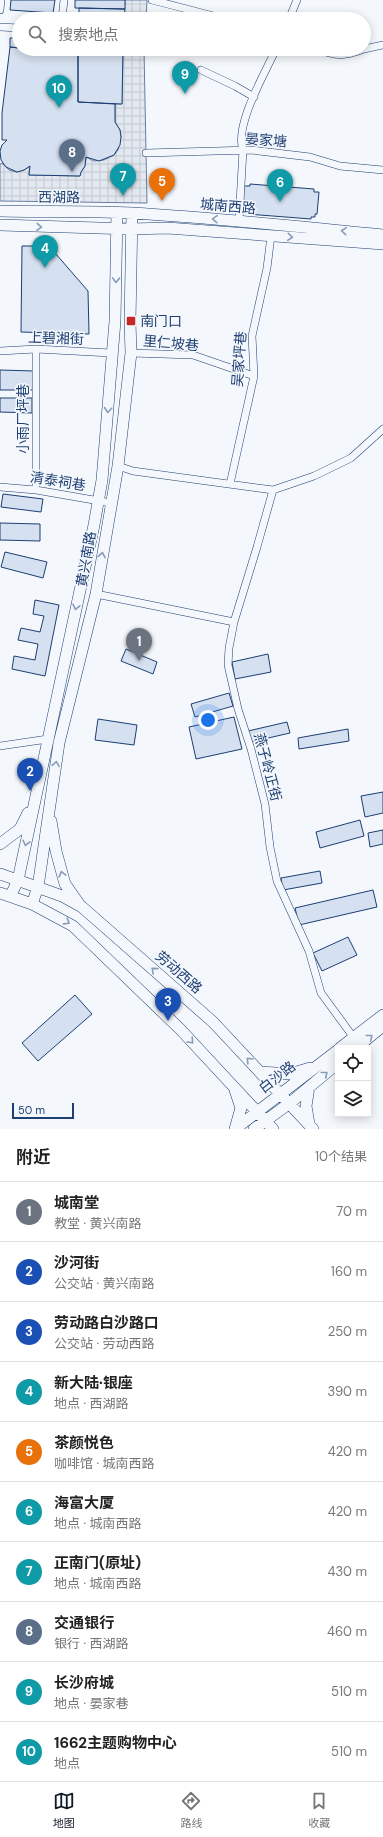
<!DOCTYPE html>
<html lang="zh">
<meta charset="utf-8">
<style>
:root{--surface:#fff;--page:#f6f6f6;--text:#222;--muted:#767676;--line:#e0e0e0;--accent:#111827}
body{margin:0;font-family:"DM Sans","Noto Sans SC",sans-serif;background:var(--page);color:var(--text)}
.controls{position:absolute;right:12px;bottom:12px;display:grid;overflow:hidden;border-radius:0px;box-shadow:0 2px 10px #0003}
.controls button{width:36px;height:36px;display:grid;place-items:center;padding:0;border:0;border-bottom:1px solid var(--line);background:var(--surface);color:var(--text);font:20px sans-serif}
.scale{position:absolute;left:12px;bottom:10px;width:62px;box-sizing:border-box;padding-left:4px;border:2px solid #1d3f73;border-top:0;font-size:11px;line-height:14px;white-space:nowrap;color:#1d3f73;-webkit-text-stroke:3px #f4f7fb;paint-order:stroke}
.you{position:absolute;left:208px;top:720px;width:14px;height:14px;margin:-10px;border:3px solid #fff;border-radius:50%;background:#1a73e8;box-shadow:0 0 0 6px #1a73e833}
.badge{display:grid;place-items:center;width:26px;height:26px;border-radius:50%;background:var(--accent);color:#fff;font-size:13px;font-weight:700}
.pin{position:absolute;translate:-50% -33px;filter:drop-shadow(0 1px 2px #0008)}
.pin::after{content:'';position:absolute;top:21px;width:14px;height:12px;background:inherit;clip-path:polygon(0 0,100% 0,50% 100%)}
.list{margin:0;padding:0;list-style:none}
h2{display:flex;justify-content:space-between;align-items:center;height:52px;margin:0;padding:0 16px;font-size:17px}
h2 small{font-size:13px;font-weight:400;color:var(--muted)}
.list li{display:grid;grid-template-columns:26px 1fr auto;gap:12px;align-items:center;box-sizing:border-box;height:60px;padding:0 16px;border-top:1px solid var(--line)}
.list b{display:block;font-size:15px;white-space:nowrap}
.list p{margin:0;font-size:13px;white-space:nowrap;color:var(--muted)}
.list em{font-size:13px;font-style:normal;color:var(--muted)}
.icon{flex:none;width:22px;height:22px;fill:none;stroke:currentColor;stroke-width:2;stroke-linecap:round;stroke-linejoin:round}
.map{position:relative;flex:none;width:383px;height:1129px;overflow:hidden}
.search{position:absolute;background:var(--surface);box-shadow:0 2px 10px #0003;left:12px;right:12px;top:12px;height:44px;display:flex;align-items:center;gap:10px;box-sizing:border-box;padding:0 14px;border-radius:22px;color:var(--muted);font-size:15px}
.sheet{height:652px;background:var(--surface)}
nav{display:flex;justify-content:space-around;align-items:center;box-sizing:border-box;height:56px;border-top:1px solid var(--line);background:var(--surface);font-size:11px;color:var(--muted)}
nav a{display:grid;justify-items:center;gap:2px}
nav .on{color:var(--accent)}
.map>svg:first-child{display:block}
.plaza{fill:url(#plaza-grid);stroke:#687fa3}
.building{fill:#d5e0f0;stroke:#1d3f73}
.lines{fill:none;stroke-linecap:round;stroke-linejoin:round}
.street-casing{stroke:#1d3f73;stroke-width:8}
.secondary-casing{stroke:#1d3f73;stroke-width:12}
.street{stroke:#f4f7fb;stroke-width:7}
.secondary{stroke:#f4f7fb;stroke-width:11}
.oneway{stroke:#889bb7}
.poi-dot{fill:#c62828;stroke:#f4f7fb;stroke-width:1.5}
.labels{text-anchor:middle;dominant-baseline:central;stroke-width:3;stroke-linejoin:round;paint-order:stroke}
.street-label{font-size:14px;fill:#1d3f73;stroke:#f4f7fb}
.poi-label{font-size:14px;fill:#1d3f73;stroke:#f4f7fb;text-anchor:start}
</style>
<div class="map">
<svg width="383" height="1129" viewBox="0 0 383 1129">
<defs>
<pattern id="plaza-grid" width="8" height="8" patternUnits="userSpaceOnUse"><rect width="8" height="8" fill="#e3e8f0"/><path d="M0 4h8M4 0v8" fill="none" stroke="#c2c8d1"/></pattern>
</defs>
<rect width="100%" height="100%" fill="#f4f7fb"/>
<!-- plaza -->
<path class="plaza" d="M125,0H147L146,19H124Z
M123,49H144L147,203L0,201V164L2,163L9,170L17,172L24,170L30,166L29,175L80,176L81,172L85,166L86,157L94,161L104,160L114,155L118,150L121,137L120,130L115,122V104H122Z"/>
<!-- building -->
<path class="building" d="M11,0H55L53,13L10,10Z
M75,0H125V9L75,8Z
M79,8L125,9L124,19H79Z
M10,38H19V48L10,47Z
M10,47L19,48V49H78V102L115,104V122L120,130L121,137L120,145L114,155L99,161L86,157L85,166L81,172L80,176L29,175L30,166L24,170L17,172L6,167L1,160L0,151L2,145L7,140H2V113Z
M78,49H123L122,104L78,102Z
M250,184L314,189V192H319L317,214H315V217H311V219L247,214V211H242L244,186H250Z
M22,246H49L88,291L89,334L21,332Z
M0,370L34,371V390H0Z
M0,398H32V413L0,412Z
M3,494L43,499L41,512L1,507Z
M0,523L40,524V541L0,540Z
M5,552L47,562L43,578L1,567Z
M35,600L59,605L45,676L12,669L14,656L35,660L38,644L18,640L21,628L40,632L44,616L33,614Z
M126,649L157,662L153,674L121,661Z
M268,654L271,672L235,679L232,662Z
M229,693L233,706L195,717L191,704Z
M234,717L242,749L196,759L189,727Z
M98,719L137,725L134,745L95,740Z
M287,722L290,733L251,742L248,731Z
M348,729L349,741L299,749L298,738Z
M383,792V813L365,817L361,796Z
M360,820L364,836L320,848L316,832Z
M383,830V844L370,847L368,833Z
M320,871L322,883L283,890L281,878Z
M373,890L377,907L299,925L295,908Z
M348,937L357,955L322,971L313,953Z
M75,995L92,1014L38,1061L22,1043Z"/>
<g class="lines">
<defs>
<path id="street" d="M152,0L225,19
M0,10L1,0
M62,19L64,0
M289,19L297,0
M0,27L19,28
M316,49C336,56 343,57 364,49
M364,49L383,45
M201,70L235,86L254,97
M146,153L251,150L310,157L340,166L383,170
M239,220L243,150C234,126 265,73 276,49
M0,351L36,349L111,353
M131,353L193,355L254,376
M118,466L133,471L273,490L314,476L351,458L383,429
M230,484L254,376L252,336L267,268L271,236
M0,487L36,490L111,503
M36,490V349
M273,490L257,547L234,622L229,648L228,665L238,709L251,749L265,804L270,847L277,881L309,951L321,993L354,1038
M96,594L234,622
M0,746L48,739"/>
<path id="secondary" d="M0,211C44,212 89,211 133,213C217,218 300,227 383,235
M0,225L132,229L167,228L383,244
M51,821L56,851L65,884L79,904
M0,844L20,829L28,813
M0,874L62,896L82,907L213,1022L313,1129
M0,893L32,904L73,926L180,1029L273,1129
M11,895L18,880L94,525L102,480L115,321L117,213
M32,904L38,887L59,743L96,594L118,466L131,353L130,322L132,213
M340,1048L383,1015
M356,1048L383,1026
M261,1072L290,1074L310,1068
M309,1087L306,1106L309,1124
M235,1129L338,1050
M235,1129L241,1108L235,1090
M254,1129L290,1103L338,1063"/>
</defs>
<!-- street casing -->
<use href="#street" class="street-casing"/>
<!-- secondary casing -->
<use href="#secondary" class="secondary-casing"/>
<!-- street -->
<use href="#street" class="street"/>
<!-- secondary -->
<use href="#secondary" class="secondary"/>
</g>
<!-- one-way arrows -->
<defs><path id="oneway-chevron" d="M-2-3.5L2.5 0L-2 3.5" fill="none" stroke-width="1.6" stroke-linecap="round" stroke-linejoin="round"/></defs>
<g class="oneway">
<use href="#oneway-chevron" transform="translate(215 219) rotate(-176)"/>
<use href="#oneway-chevron" transform="translate(39 227) rotate(2)"/>
<use href="#oneway-chevron" transform="translate(344 231) rotate(-175)"/>
<use href="#oneway-chevron" transform="translate(290 237) rotate(5)"/>
<use href="#oneway-chevron" transform="translate(116 280) rotate(92)"/>
<use href="#oneway-chevron" transform="translate(108 410) rotate(95)"/>
<use href="#oneway-chevron" transform="translate(102 555) rotate(-80)"/>
<use href="#oneway-chevron" transform="translate(76 607) rotate(102)"/>
<use href="#oneway-chevron" transform="translate(56 764) rotate(-81)"/>
<use href="#oneway-chevron" transform="translate(26 843) rotate(103)"/>
<use href="#oneway-chevron" transform="translate(62 874) rotate(-105)"/>
<use href="#oneway-chevron" transform="translate(67 922) rotate(32)"/>
<use href="#oneway-chevron" transform="translate(154 970) rotate(-139)"/>
<use href="#oneway-chevron" transform="translate(370 1037) rotate(-39)"/>
<use href="#oneway-chevron" transform="translate(191 1041) rotate(47)"/>
<use href="#oneway-chevron" transform="translate(249 1060) rotate(-134)"/>
<use href="#oneway-chevron" transform="translate(325 1074) rotate(-39)"/>
</g>
<!-- markers -->
<rect class="poi-dot" x="126" y="316" width="10" height="10" rx="2"/>
<g class="labels">
<!-- street labels -->
<g class="street-label">
<text transform="translate(266 140) rotate(4)">晏家塘</text>
<text transform="translate(59 197) rotate(1)">西湖路</text>
<text transform="translate(228 206) rotate(5)">城南西路</text>
<text transform="translate(56 338) rotate(2)">上碧湘街</text>
<text transform="translate(171 343) rotate(5)">里仁坡巷</text>
<text transform="translate(239 359) rotate(-86)">吴家坪巷</text>
<text transform="translate(23 419) rotate(-90)">小雨厂坪巷</text>
<text transform="translate(58 481) rotate(9)">清泰祠巷</text>
<text transform="translate(86 559) rotate(-80)">黄兴南路</text>
<text transform="translate(268 767) rotate(75)">燕子岭正街</text>
<text transform="translate(179 972) rotate(41)">劳动西路</text>
<text transform="translate(277 1077) rotate(-38)">白沙路</text>
</g>
<!-- poi labels -->
<g class="poi-label">
<text x="140" y="321">南门口</text>
</g>
</g>
</svg>
<div class="controls">
<button><svg class="icon" aria-label="locate" viewBox="0 0 24 24"><circle cx="12" cy="12" r="6"/><path d="M12 2v4M12 18v4M2 12h4M18 12h4"/></svg></button>
<button><svg class="icon" aria-label="layers" viewBox="0 0 24 24"><path d="M12 4l9 5-9 5-9-5zM3 14l9 5 9-5"/></svg></button>
</div>
<div class="scale">50 m</div>
<div class="you"></div>
<div class="pin badge" style="left:139px;top:661px;background:#6b7280">1</div>
<div class="pin badge" style="left:30px;top:791px;background:#1a4fb4">2</div>
<div class="pin badge" style="left:168px;top:1021px;background:#1a4fb4">3</div>
<div class="pin badge" style="left:45px;top:268px;background:#0f9aa8">4</div>
<div class="pin badge" style="left:162px;top:201px;background:#e8710a">5</div>
<div class="pin badge" style="left:280px;top:202px;background:#0f9aa8">6</div>
<div class="pin badge" style="left:123px;top:196px;background:#0f9aa8">7</div>
<div class="pin badge" style="left:72px;top:172px;background:#5c6f8a">8</div>
<div class="pin badge" style="left:185px;top:94px;background:#0f9aa8">9</div>
<div class="pin badge" style="left:59px;top:108px;background:#0f9aa8">10</div>
<div class="search"><svg class="icon" aria-label="search" viewBox="0 0 24 24"><circle cx="10" cy="10" r="6"/><path d="M15 15l6 6"/></svg>搜索地点</div>
</div>
<section class="sheet">
<h2>附近<small>10个结果</small></h2>
<ul class="list">
<li><span class="badge" style="background:#6b7280">1</span><div><b>城南堂</b><p>教堂 · 黄兴南路</p></div><em>70 m</em></li>
<li><span class="badge" style="background:#1a4fb4">2</span><div><b>沙河街</b><p>公交站 · 黄兴南路</p></div><em>160 m</em></li>
<li><span class="badge" style="background:#1a4fb4">3</span><div><b>劳动路白沙路口</b><p>公交站 · 劳动西路</p></div><em>250 m</em></li>
<li><span class="badge" style="background:#0f9aa8">4</span><div><b>新大陆·银座</b><p>地点 · 西湖路</p></div><em>390 m</em></li>
<li><span class="badge" style="background:#e8710a">5</span><div><b>茶颜悦色</b><p>咖啡馆 · 城南西路</p></div><em>420 m</em></li>
<li><span class="badge" style="background:#0f9aa8">6</span><div><b>海富大厦</b><p>地点 · 城南西路</p></div><em>420 m</em></li>
<li><span class="badge" style="background:#0f9aa8">7</span><div><b>正南门(原址)</b><p>地点 · 城南西路</p></div><em>430 m</em></li>
<li><span class="badge" style="background:#5c6f8a">8</span><div><b>交通银行</b><p>银行 · 西湖路</p></div><em>460 m</em></li>
<li><span class="badge" style="background:#0f9aa8">9</span><div><b>长沙府城</b><p>地点 · 晏家巷</p></div><em>510 m</em></li>
<li><span class="badge" style="background:#0f9aa8">10</span><div><b>1662主题购物中心</b><p>地点</p></div><em>510 m</em></li>
</ul>
</section>
<nav>
<a class="on"><svg class="icon" aria-label="map" viewBox="0 0 24 24"><path d="M3 6l6-2 6 2 6-2v14l-6 2-6-2-6 2zM9 4v14M15 6v14"/></svg>地图</a>
<a><svg class="icon" aria-label="directions" viewBox="0 0 24 24"><path d="M12 3l9 9-9 9-9-9zM9 14v-3h6M13 9l2 2-2 2"/></svg>路线</a>
<a><svg class="icon" aria-label="saved" viewBox="0 0 24 24"><path d="M7 4h10v16l-5-4-5 4z"/></svg>收藏</a>
</nav>
